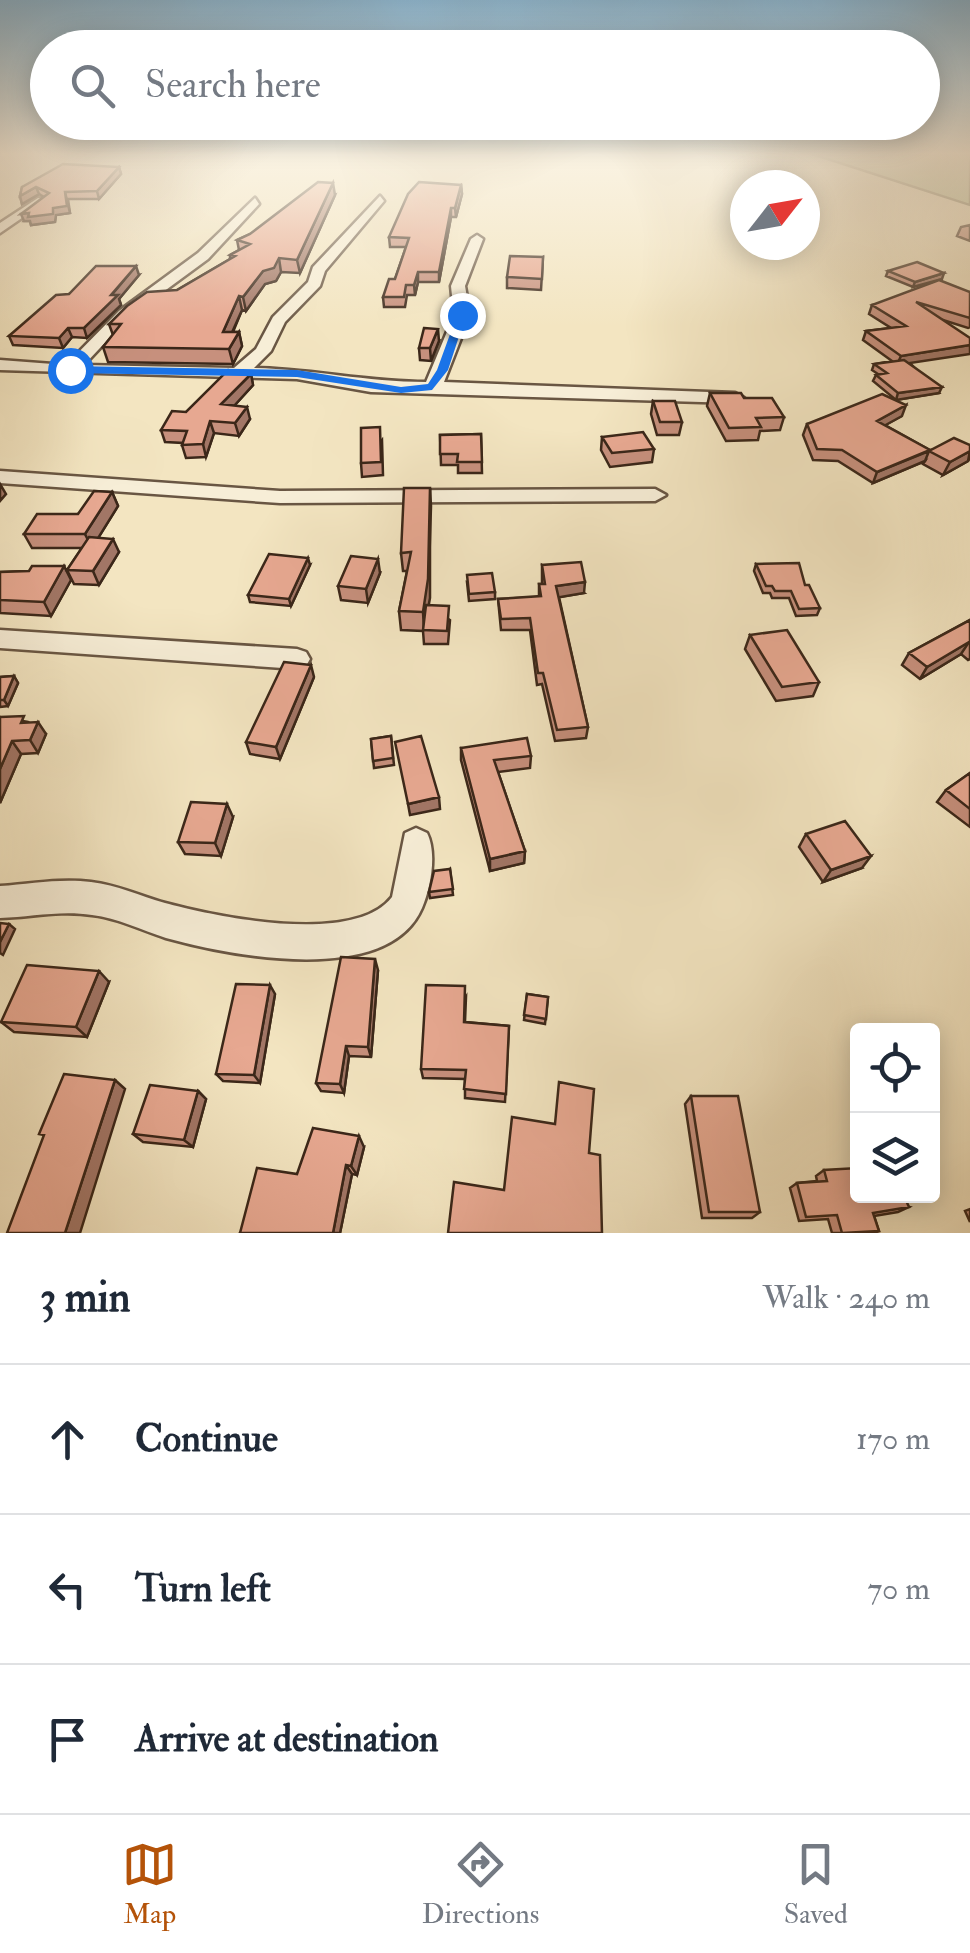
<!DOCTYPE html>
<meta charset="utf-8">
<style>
:root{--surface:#fff;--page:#f2f2f3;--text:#1f2937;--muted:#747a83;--line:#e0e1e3;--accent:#b45309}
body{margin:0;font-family:"IM FELL Double Pica",serif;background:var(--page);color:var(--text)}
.controls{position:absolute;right:30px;bottom:30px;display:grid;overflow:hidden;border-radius:10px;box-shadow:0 5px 25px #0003}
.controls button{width:90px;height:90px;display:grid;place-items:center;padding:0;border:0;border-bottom:2px solid var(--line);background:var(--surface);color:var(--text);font:50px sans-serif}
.compass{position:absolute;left:730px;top:170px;width:90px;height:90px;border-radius:50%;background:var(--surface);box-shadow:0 5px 25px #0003;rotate:59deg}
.stop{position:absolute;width:30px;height:30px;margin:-22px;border:8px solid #1a73e8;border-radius:50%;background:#fff}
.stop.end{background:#1a73e8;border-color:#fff;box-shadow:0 2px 10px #0008}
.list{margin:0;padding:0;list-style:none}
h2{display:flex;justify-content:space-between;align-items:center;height:130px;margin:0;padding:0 40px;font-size:42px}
h2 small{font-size:32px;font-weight:400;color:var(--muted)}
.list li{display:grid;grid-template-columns:65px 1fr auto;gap:30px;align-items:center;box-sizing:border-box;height:150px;padding:0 40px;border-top:2px solid var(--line)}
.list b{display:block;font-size:38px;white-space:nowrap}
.list em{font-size:32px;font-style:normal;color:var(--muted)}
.icon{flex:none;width:55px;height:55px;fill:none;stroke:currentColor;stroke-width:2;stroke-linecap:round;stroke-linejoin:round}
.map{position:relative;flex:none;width:970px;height:1233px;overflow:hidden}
.search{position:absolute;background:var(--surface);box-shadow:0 5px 25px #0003;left:30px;right:30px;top:30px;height:110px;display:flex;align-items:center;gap:25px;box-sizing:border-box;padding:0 35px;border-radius:55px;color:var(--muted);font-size:38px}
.sheet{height:580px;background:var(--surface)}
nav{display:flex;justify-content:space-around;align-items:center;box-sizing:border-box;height:140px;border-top:2px solid var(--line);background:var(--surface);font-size:28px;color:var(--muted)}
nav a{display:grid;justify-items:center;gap:5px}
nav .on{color:var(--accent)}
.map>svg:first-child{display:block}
.green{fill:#b8c595;stroke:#7a7657;stroke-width:2.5}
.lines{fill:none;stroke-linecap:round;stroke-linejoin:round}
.minor-casing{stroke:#695643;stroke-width:5}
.minor{fill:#f7eed7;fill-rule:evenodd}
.wall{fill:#c7907d;stroke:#3b2719;stroke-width:2.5}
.shaded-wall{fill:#a27666;stroke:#3b2719;stroke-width:2.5}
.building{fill:#e7a891;stroke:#3b2719;stroke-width:2.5}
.route{fill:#1a73e8}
</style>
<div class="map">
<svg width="970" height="1233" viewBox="0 0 970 1233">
<rect width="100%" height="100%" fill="#f3e5c1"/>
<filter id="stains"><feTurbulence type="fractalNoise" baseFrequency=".002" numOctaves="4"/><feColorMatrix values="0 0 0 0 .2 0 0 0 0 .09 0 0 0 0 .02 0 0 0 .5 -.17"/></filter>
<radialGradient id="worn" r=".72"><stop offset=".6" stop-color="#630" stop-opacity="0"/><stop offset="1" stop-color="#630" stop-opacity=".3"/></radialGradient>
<!-- green -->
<path class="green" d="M812,154H970V205Z"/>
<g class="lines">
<defs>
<path id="minor" d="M380,196L384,201L325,271L320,286L285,322L271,351L254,368C313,369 366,382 426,382L454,315L451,286L471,239L477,235L483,239L465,286L470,315L444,382L735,393L744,398L735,403L371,392L297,379L0,370V360L66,365L119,311L198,253L255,198L259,204L208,259L129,317L84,365L234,368L256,349L273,317L308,282L313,267Z
M38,198L48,200L0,233V223Z
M0,471L280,491L655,489L666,495L655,501L280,503L0,483Z
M0,630L297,649L306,652L310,659L306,666L297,669L0,648Z
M416,828L427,833C437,853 431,887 422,908C388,987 231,956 166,938C141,930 118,918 92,915C61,910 31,917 0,918V886C30,884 61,878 91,882C117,885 140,896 165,903C217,917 354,946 392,897L405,833Z"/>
</defs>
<!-- minor casing -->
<use href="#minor" class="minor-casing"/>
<!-- minor -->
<use href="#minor" class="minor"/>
</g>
<!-- wall -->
<path class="wall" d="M119,167L121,174L99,199H68L70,213L56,215L55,222L31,225L30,221H24L44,197L39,194L22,204L20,196L22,187Z
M461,185L462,194L456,217H451L439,282H418L415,295H407L405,307H384L383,297L395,279L406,247H390L389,237Z
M335,195L300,273L281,272L276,281L265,284L246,311L242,310L233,332H239L242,346L233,364L108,362L103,347L113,335L109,324L177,290L230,259V255L239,250L237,240Z
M970,225V241L957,236L961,227Z
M543,257L541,290L507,288V277Z
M888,271L942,279L913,287L886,276Z
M139,275L119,299L121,305L87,338L72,337L63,348L13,345L9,336L69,294Z
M970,292V327L968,328L943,320L910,363L939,393L896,400L873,381L876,375L878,374L872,370L874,364L892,361L863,340L866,331L891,328L869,314L872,305Z
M439,341L431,361L420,360L419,348Z
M251,374L253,385L234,406L250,419L239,436L214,433L206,457L186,458L182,445L183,443L165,442L161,430L186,412Z
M710,393L744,398L784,417L780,430L760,431L758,440L726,441L707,406Z
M653,401L682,422L679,435H657L651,414Z
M902,416L885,425L930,450L970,445V458L968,461L943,475L923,464L925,461L873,483L838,461L813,460L803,435L807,424Z
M481,434L482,473H458V465H441L440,435Z
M602,437L654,449L652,462L610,467L601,450Z
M382,440L383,475L362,477L361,463Z
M430,488L431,506L428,605L450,620L448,644H424L423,631L401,630L399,611L407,571H403L401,553Z
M112,492L118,506L98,538L119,552L99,585L74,584L67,570L82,548H32L24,534L78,514Z
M756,564L820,608L817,615L796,616L789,598H772L770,593H763L754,571Z
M310,565L291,606L250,602L248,595Z
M542,565L584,593L559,597L588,727L586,738L555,741L542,684L537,685L530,630H501L498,599L539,597V584H542Z
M64,566L71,580L51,616L0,613V572L29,571Z
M380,573L368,603L341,600L338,586Z
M467,582L495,592V599L469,601Z
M970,620V659L968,660L961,654L920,679L902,665L909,653Z
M750,635L819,682L813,696L776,701L745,649Z
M14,676L18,683L8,706L0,707V677Z
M314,677L280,759L250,754L246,742Z
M0,717L28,722L46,734L38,753L21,754L0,803Z
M391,736L394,765L374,768L371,739Z
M461,748L531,756L530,768L498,772L525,851L524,863L490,871L461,760Z
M970,773V827L937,802L946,790Z
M233,817L221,856L185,854L178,842Z
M806,834L862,868L823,882L799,847Z
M450,869L453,895L430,898L429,892Z
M378,970L371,1057L349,1056L344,1093L321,1091L316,1083Z
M109,982L87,1037L14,1032L1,1022Z
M275,994L260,1083L223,1081L216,1074Z
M527,994L548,997L545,1024L524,1020Z
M466,997L465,1022L509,1026L505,1102L465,1098V1079L423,1078L421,1069Z
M198,1091L206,1099L193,1147L143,1142L133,1134Z
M691,1096L760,1212L752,1218H702L685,1104Z
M364,1147L357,1175L352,1174L340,1233H240L297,1174Z
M824,1170L858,1196L909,1207L898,1212L874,1216L879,1231L874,1233H832L828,1219L799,1221L790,1188L797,1183L817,1181L816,1176Z
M970,1209V1222L965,1211Z"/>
<!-- shaded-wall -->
<path class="shaded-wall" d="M119,167L121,174L99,199L97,191Z
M333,183L335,195L300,273L297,260Z
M461,185L462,194L456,217L455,208Z
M36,187L39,194L22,204L20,196Z
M65,192L70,213L56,215L55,222L31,225L30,221H24L21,214L53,208Z
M451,208V217L439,282V272Z
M279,258L281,272L276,281L265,284L246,311L243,297L263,271Z
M136,266L139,275L119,299L121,305L87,338L84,328Z
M418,272V282L415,295L414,285Z
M944,273L942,279L913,287L915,282Z
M239,296L242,310L226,346L223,332Z
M68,328L72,337L63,348L59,338Z
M438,329L439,341L431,361L430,348Z
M239,332L242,346L233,364L229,349Z
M970,345V354L897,365L901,356Z
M251,374L253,385L224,417L221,404Z
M942,387L939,393L896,400L898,393Z
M906,405L902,416L873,432L877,421Z
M247,407L250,419L239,436L235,423Z
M210,421L214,433L206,457L203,444Z
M929,451L925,461L873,483L877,472Z
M970,451L968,461L943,475L950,462Z
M0,484L6,494L0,501Z
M430,488V598L424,631L423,612Z
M112,492L118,506L92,548L85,534Z
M113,539L119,552L99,585L93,571Z
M308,558L310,565L291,606L289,599Z
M378,559L380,573L368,603L366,589Z
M64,566L71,580L51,616L44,602Z
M585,582L584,593L555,598L556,586Z
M969,642L961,654L920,679L927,667Z
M311,665L314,677L280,759L276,747Z
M14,676L18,683L8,706L4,700Z
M38,722L46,734L38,753L30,740Z
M12,741L21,754L0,803V769Z
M439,797L440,809L410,815L408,804Z
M227,804L233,817L221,856L215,843Z
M525,851L524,863L490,871V859Z
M871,856L862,868L823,882L831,870Z
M9,924L15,929L3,955L0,953V942Z
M375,959L378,970L371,1057L368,1047Z
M99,971L109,982L87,1037L76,1027Z
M270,985L275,994L260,1083L254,1075Z
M346,1046L349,1056L344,1093L340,1084Z
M115,1080L125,1089L80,1233H65Z
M198,1091L206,1099L193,1147L184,1140Z
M359,1136L364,1147L357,1175L351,1166Z
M346,1165L352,1174L340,1233H333Z"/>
<!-- building -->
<path class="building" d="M63,164L119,167L97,191L65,192L67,206L53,208V214L28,217L29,213L21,214L49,193L36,187L20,196L22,187Z
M318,182L333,183L297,260L279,258L274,268L263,271L243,297L239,296L223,332H239L229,349L103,347L121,324H109L127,306L147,292L177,290L235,256L230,255L250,244L237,240L250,234Z
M419,182L461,185L455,208H451L439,272H418L414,285H406L404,297H383L389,279H395L409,238L389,237L408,194Z
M510,256L543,257L542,279L507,277Z
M917,262L944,273L915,282L888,271Z
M96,266H136L111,295H118L84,328H68L59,338L9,336L56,295L69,294Z
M939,280L970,292V318L916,302L970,338V345L901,356L866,331L906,326L872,305Z
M424,328L438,329L430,348H419Z
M904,360L942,387L898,393L876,375L887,373L874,364Z
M228,370L251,374L221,404L247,407L235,423L210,421L203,444L182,445L187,431L161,430L172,411L186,412Z
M710,393H741L744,398H772L784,417L756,418L761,427L729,428Z
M882,394L906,405L877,421L930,450L877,472L842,450L817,449L807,424Z
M653,401H675L682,422H660Z
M380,427L381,462L361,463V428Z
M643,432L654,449L612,453L602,437Z
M481,434L482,462H457L458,454H440V435Z
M954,438L970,445V451L950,462L929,451Z
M404,488H430L428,579L423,612L399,611L411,552L401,553Z
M94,491L112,492L85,534H24L37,514H78Z
M89,537L113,539L93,571L67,570Z
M269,554L308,558L289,599L248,595Z
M351,556L378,559L366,589L338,586Z
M581,562L585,582L556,586L588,727L557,730L543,673H538L530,618L501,619L498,599L541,596L539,584H545L542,565Z
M799,563L805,585H809L820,608L799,609L791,591H775L772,586H766L756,564Z
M32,566H64L44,602L0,600V572L29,571Z
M492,573L495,592L469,594L467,575Z
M426,605L449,606L447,631L423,630Z
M970,620V643L969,642L927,667L909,653Z
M787,630L819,682L782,687L750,635Z
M284,662L311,665L276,747L246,742Z
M14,676L4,700H0V677Z
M24,716L21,723L38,722L30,740L12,741L0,769V717Z
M391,736L393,758L373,761L371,739Z
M421,736L439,797L408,804L395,742Z
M527,738L531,756L494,760L525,851L490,859L461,748Z
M970,773V809L946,790Z
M191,802L227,804L215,843L178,842Z
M845,821L871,856L831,870L806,834Z
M450,869L453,889L429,892L434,871Z
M0,923L9,924L0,942Z
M341,957L375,959L368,1047L346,1046L340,1084L316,1083Z
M27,965L99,971L76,1027L1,1022Z
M236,984L270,985L254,1075L216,1074Z
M426,985L465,986L464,1022L509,1026L506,1094L464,1089L466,1070L421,1069Z
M527,994L548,997L546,1019L524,1015Z
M64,1074L115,1080L65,1233H7L44,1135L39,1134Z
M559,1082L594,1089L589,1153L600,1155L602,1233H448L454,1182L504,1190L512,1117L555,1124Z
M150,1085L198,1091L184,1140L133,1134Z
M691,1096H738L760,1212H709Z
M313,1128L359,1136L351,1166L346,1165L333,1233H240L257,1168L297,1174Z
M858,1168V1196H904L909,1207L873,1213L879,1231L842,1233L837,1215L806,1217L797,1183L827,1181L824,1170Z"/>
<!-- sky -->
<linearGradient id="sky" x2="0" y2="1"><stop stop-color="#8ab8d6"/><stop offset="0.47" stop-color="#faf3e3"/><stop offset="1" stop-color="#faf3e3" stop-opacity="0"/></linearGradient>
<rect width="970" height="327" fill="url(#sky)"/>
<!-- route -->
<path class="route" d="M462,312L466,315L448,370L432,390L401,393L297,377L70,373L65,370L70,366L297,370L401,387L428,384L437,370L457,315Z"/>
<rect width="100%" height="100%" filter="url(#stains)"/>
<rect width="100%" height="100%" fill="url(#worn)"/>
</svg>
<div class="controls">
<button><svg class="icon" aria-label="locate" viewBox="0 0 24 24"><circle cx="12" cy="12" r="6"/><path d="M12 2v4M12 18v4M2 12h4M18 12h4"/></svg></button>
<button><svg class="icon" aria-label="layers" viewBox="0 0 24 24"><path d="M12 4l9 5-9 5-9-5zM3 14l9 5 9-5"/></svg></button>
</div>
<svg class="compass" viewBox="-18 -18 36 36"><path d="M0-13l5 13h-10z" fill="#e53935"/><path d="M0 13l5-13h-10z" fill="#747a83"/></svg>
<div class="stop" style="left:70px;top:370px"></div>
<div class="stop end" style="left:462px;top:315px"></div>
<div class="search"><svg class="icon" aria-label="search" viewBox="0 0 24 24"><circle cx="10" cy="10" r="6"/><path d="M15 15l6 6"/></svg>Search here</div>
</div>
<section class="sheet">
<h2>3 min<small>Walk · 240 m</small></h2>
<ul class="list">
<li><svg class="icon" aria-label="ahead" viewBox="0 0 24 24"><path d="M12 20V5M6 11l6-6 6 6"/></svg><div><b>Continue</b></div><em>170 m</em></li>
<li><svg class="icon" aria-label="left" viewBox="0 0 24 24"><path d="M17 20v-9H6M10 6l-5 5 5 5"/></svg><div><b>Turn left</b></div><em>70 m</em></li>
<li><svg class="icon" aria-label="arrive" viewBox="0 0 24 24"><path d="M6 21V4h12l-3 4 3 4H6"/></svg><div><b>Arrive at destination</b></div></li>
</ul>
</section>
<nav>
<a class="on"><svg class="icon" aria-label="map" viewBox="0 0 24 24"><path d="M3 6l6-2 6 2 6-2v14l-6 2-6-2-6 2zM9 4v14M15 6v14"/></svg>Map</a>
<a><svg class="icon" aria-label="directions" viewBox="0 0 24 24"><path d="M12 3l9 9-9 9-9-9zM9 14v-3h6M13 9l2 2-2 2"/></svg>Directions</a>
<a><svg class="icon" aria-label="saved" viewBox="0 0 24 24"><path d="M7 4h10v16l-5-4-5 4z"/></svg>Saved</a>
</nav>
